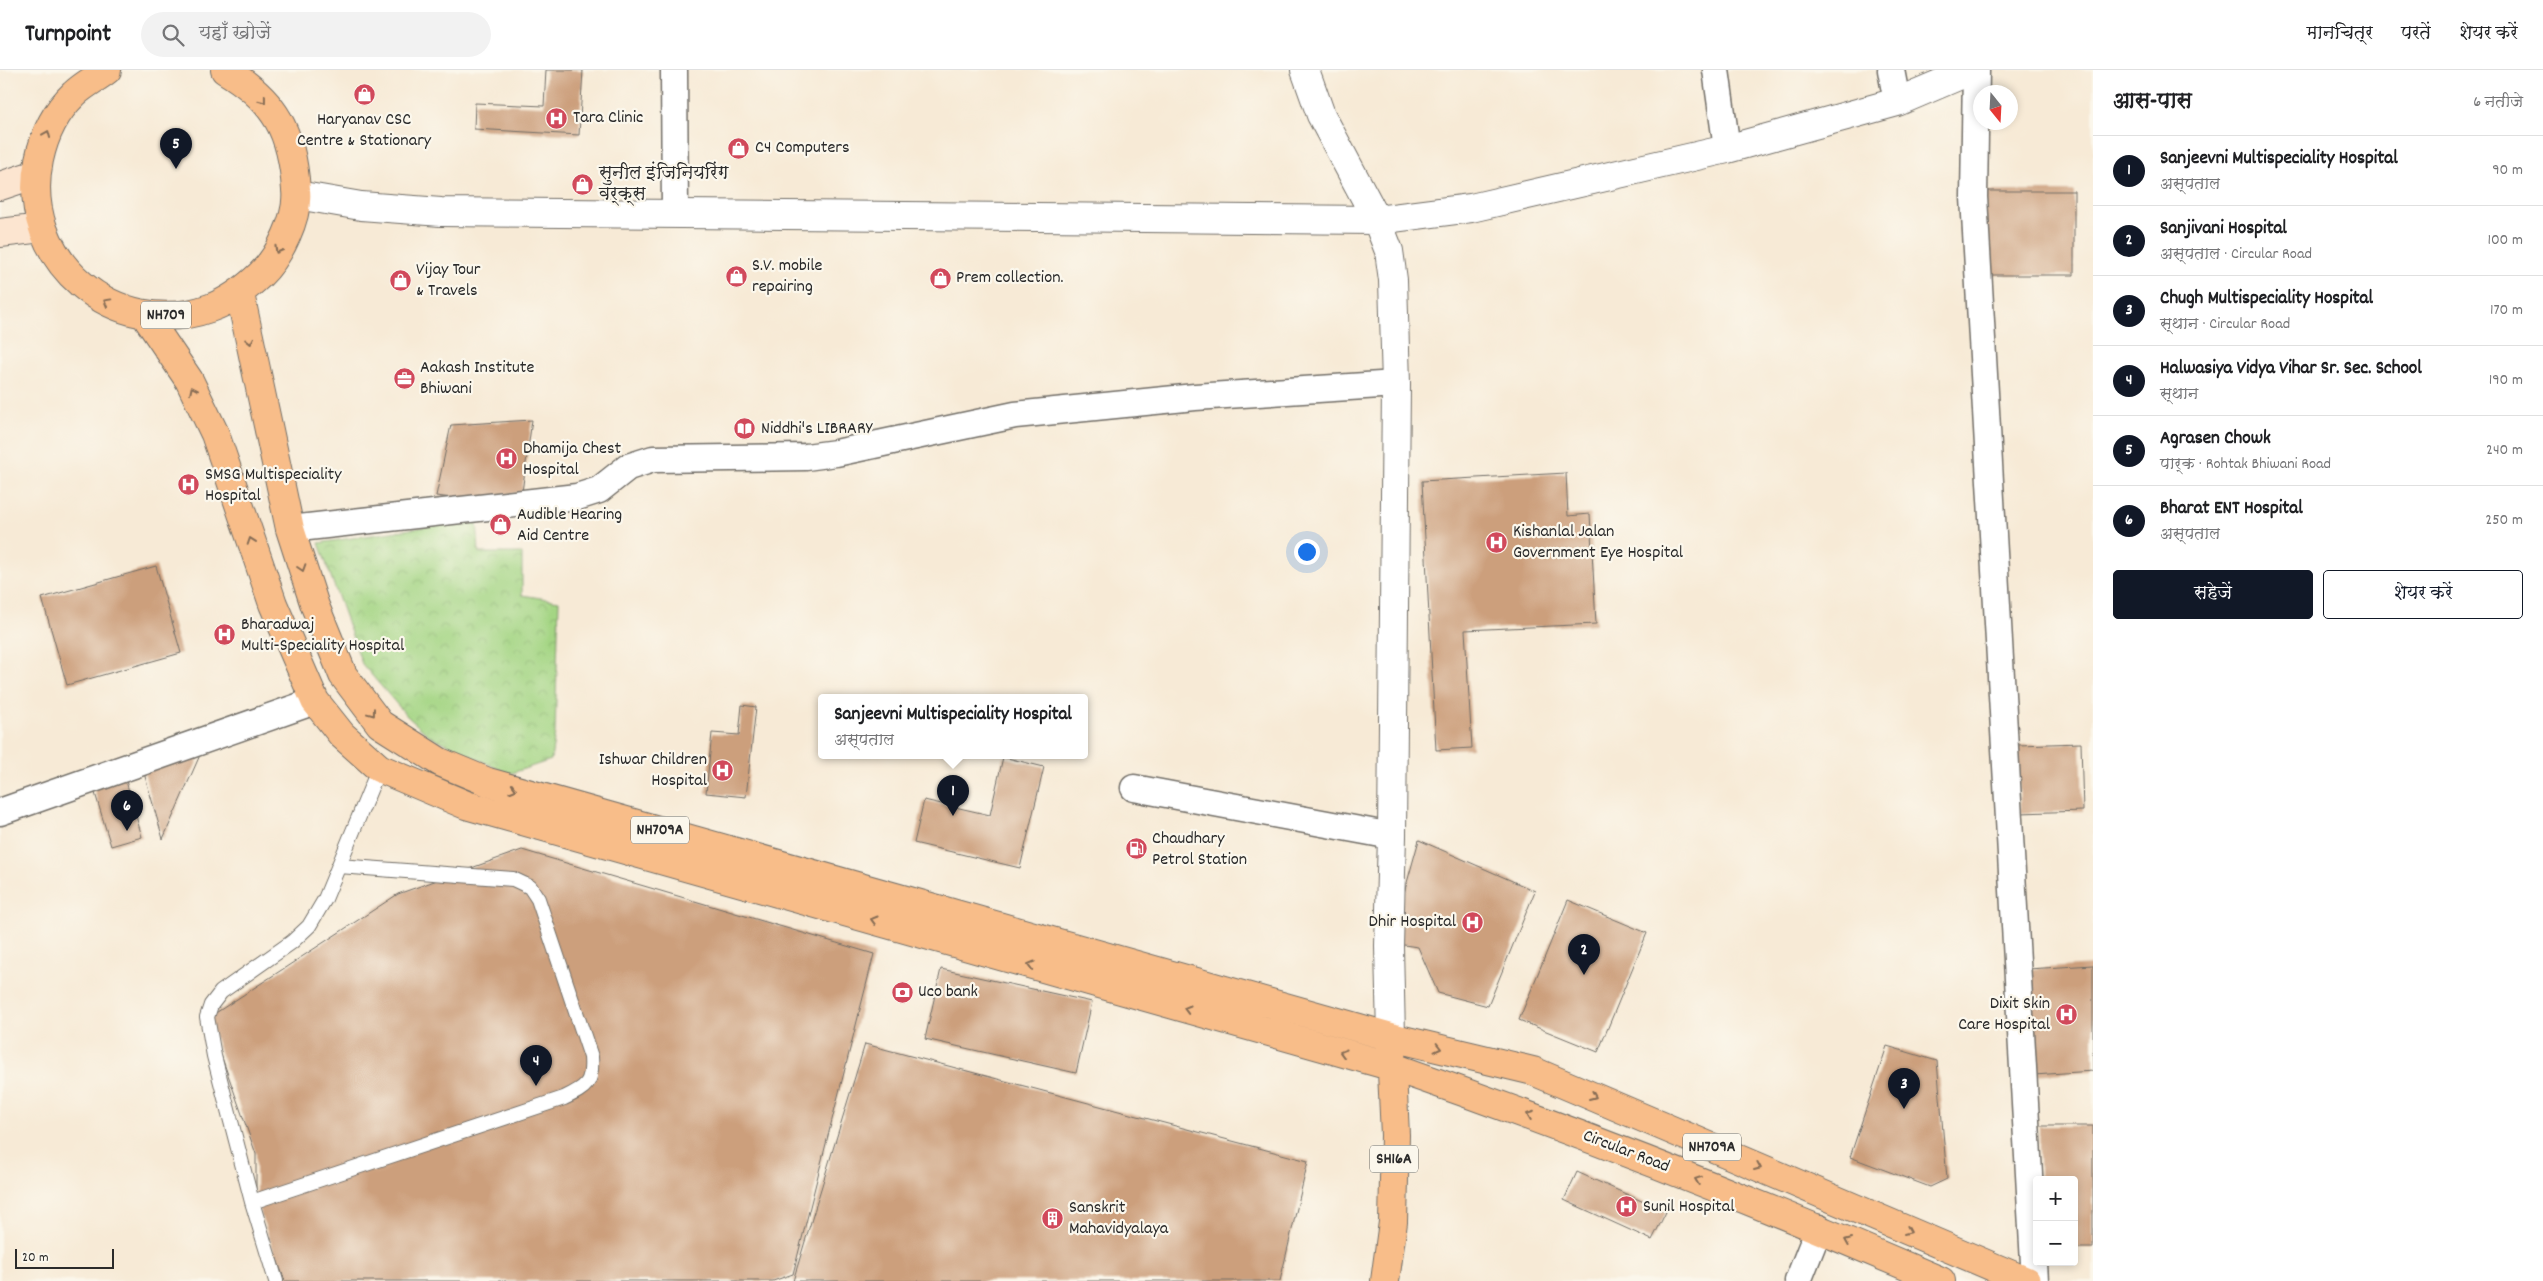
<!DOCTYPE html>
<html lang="hi">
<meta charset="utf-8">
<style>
:root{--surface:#fff;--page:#f2f2f2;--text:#202124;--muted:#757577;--line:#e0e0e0;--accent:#111827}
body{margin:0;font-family:Dekko,"Playpen Sans Deva",sans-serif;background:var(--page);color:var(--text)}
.controls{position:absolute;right:15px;bottom:15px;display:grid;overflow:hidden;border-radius:5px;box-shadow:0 2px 8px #0003}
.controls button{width:45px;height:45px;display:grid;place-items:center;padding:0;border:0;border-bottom:1px solid var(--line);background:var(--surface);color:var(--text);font:25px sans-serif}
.compass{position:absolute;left:1973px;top:15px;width:45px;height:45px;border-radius:50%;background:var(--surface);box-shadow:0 2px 8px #0003;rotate:162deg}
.scale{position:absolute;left:15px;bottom:12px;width:99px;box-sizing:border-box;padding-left:5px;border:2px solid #2b2b2b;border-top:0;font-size:14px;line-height:18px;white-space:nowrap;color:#2b2b2b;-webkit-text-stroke:4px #fbf7ec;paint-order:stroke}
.you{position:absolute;left:1306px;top:481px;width:18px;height:18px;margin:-12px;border:4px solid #fff;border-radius:50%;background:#1a73e8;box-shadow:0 0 0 8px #1a73e833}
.badge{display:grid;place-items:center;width:32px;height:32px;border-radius:50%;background:var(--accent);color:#fff;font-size:16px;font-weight:700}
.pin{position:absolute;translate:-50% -41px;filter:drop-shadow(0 1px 2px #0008)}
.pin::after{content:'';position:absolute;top:26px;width:18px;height:15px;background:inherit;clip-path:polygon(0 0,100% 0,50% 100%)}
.popup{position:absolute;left:818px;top:624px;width:270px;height:65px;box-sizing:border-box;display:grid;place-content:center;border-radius:5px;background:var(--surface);filter:drop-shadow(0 1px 4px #0005);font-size:16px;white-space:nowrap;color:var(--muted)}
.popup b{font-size:19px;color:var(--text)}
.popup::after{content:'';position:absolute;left:50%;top:100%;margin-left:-10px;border:10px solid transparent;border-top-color:var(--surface)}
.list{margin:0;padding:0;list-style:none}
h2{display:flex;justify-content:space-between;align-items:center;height:65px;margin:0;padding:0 20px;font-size:21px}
h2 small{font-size:16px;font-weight:400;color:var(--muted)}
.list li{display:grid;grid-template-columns:32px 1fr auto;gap:15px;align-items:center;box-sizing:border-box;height:70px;padding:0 20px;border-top:1px solid var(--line)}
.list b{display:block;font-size:19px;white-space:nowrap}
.list p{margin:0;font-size:16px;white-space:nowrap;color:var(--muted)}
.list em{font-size:16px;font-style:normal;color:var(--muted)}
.actions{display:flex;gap:10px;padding:15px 20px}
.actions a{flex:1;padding:11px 0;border:1px solid var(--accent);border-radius:5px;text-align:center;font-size:18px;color:var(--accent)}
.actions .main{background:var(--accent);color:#fff}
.icon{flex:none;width:28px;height:28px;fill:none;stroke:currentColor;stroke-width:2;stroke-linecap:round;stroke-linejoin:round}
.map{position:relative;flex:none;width:2093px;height:1211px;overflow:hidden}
header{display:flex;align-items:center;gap:30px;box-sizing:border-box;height:70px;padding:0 25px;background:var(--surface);border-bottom:1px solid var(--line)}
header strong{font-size:24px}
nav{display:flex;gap:28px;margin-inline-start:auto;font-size:18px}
.search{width:350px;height:45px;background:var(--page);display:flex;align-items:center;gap:12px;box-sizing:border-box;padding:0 18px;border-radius:28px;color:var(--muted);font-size:19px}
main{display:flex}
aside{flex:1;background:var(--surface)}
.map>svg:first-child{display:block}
.park{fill:url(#park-crowns);stroke:#688058}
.building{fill:#cc9f7b}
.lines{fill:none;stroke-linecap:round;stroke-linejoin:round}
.service-casing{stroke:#726e67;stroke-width:16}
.minor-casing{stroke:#726e67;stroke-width:29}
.tertiary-casing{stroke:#726e67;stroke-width:30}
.secondary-casing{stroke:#726e67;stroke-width:30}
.primary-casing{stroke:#726e67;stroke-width:30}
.service{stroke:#fff;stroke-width:14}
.minor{stroke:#fff;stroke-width:26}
.tertiary{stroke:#fff;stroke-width:28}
.secondary{stroke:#fce5d0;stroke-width:28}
.primary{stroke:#f8bd89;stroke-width:28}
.oneway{stroke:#876d55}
.labels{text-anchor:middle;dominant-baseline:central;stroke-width:4.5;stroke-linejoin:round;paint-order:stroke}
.shield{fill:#fbf7ec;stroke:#696865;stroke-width:1}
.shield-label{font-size:16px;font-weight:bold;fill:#2b2b2b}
.poi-label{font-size:18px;fill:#2b2b2b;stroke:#fbf7ec;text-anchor:start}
.street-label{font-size:18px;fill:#2b2b2b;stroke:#fbf7ec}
</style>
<header>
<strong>Turnpoint</strong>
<div class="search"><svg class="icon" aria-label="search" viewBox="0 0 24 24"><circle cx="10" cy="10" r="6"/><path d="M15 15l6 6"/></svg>यहाँ खोजें</div>
<nav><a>मानचित्र</a><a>परतें</a><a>शेयर करें</a></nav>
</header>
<main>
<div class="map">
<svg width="2093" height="1211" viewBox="0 0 2093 1211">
<defs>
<pattern id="park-crowns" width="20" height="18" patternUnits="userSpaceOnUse" patternTransform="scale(1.25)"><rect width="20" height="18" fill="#a4d584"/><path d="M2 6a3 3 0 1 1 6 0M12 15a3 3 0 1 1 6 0" fill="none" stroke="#8db772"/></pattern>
</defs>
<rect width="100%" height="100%" fill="#fbf7ec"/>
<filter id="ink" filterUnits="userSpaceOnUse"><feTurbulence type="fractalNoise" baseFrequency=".02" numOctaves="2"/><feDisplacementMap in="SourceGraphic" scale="10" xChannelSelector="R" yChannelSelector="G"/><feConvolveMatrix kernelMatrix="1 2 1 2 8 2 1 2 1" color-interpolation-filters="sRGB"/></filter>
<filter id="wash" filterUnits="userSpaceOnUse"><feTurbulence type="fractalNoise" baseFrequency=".0096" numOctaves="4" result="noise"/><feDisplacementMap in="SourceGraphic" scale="20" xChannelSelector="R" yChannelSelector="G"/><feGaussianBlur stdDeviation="1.12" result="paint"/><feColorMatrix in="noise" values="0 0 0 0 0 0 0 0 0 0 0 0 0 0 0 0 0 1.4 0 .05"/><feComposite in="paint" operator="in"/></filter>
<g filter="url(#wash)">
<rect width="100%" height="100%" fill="#f7ead6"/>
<!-- park -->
<path class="park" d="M477,449L479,483H522V525L559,531L555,662L551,690L509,704L428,665L407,646L362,594L319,473Z"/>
<g id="blocks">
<!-- building -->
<path class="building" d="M546,0H583L579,65L474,59L475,33L544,36Z
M1984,121H2074V205H1984Z
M532,350L522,422L468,430L436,426L451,355Z
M1566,403L1568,446L1590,444L1596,554L1465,560L1472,678L1436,680L1422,411Z
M156,496L181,583L67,615L42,528Z
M742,635L756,637L746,727L706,723L712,663L739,665Z
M2081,673L2083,741L2020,743L2018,675Z
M200,685L163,769L142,696Z
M1003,687L1044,697L1020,798L914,773L924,730L990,745Z
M124,704L142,767L111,776L92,713Z
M1419,770L1535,821L1488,936L1438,923L1418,877L1390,873Z
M522,780L874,884L793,1204L773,1211H285L256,1132V1084L208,948L398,824Z
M1568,830L1647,863L1598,982L1519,950Z
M2093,895V1001L2034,1005L2028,899Z
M941,899L1092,932L1076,1003L925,969Z
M865,974L1308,1091L1280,1211H793Z
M1887,976L1937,991L1947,1109L1930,1117L1850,1087Z
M2039,1056H2093V1178H2074V1110H2039Z
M1577,1102L1666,1142L1652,1170L1564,1130Z"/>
</g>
</g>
<g filter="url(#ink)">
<use href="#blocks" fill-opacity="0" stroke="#726e67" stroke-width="1"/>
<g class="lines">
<defs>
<path id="service" d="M252,1132L564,1028C587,1017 593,1013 591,987L538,829L530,817L513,809L339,796
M276,1211L252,1132L214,986L207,947L211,935L221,922L292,872L309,856L325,829L379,698"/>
<path id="minor" d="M674,0L675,143
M1716,0L1727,79
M1891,0L1897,32
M1976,0L1974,127L2035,1211
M290,459L577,427L599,420L628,397L653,389L806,387L836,383L1015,345L1195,327L1396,314
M1134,718L1392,766
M0,742L315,631
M1798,1211L1819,1158"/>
<path id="tertiary" d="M1305,0L1321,45L1377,150L1389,181L1393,210L1396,314L1392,766L1389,876L1391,967
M297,125L361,136L441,142L1377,150L1471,138L1727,79L1897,32L1972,0"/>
<path id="secondary" d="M0,116L36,104
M0,163L42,158"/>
<path id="primary" d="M107,0C97,8 83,15 74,24C55,42 44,66 39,90C18,189 115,272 210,238C230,231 245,219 260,205C279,187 299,147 296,120C292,62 276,31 225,0
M240,224L290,459L315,536L343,605L380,654L440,692L488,712L1391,967L1533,1001L2026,1211
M145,245L189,310L215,364L273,534L315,631L342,665L379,698L466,735L1390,996C1577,1061 1760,1133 1941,1211
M1385,1211L1393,1152L1395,1065L1391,981"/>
</defs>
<!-- service casing -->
<use href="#service" class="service-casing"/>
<!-- minor casing -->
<use href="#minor" class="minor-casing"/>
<!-- tertiary casing -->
<use href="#tertiary" class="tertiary-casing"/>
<!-- secondary casing -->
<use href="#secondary" class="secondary-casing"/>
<!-- primary casing -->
<use href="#primary" class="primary-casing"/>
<!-- service -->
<use href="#service" class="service"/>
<!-- minor -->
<use href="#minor" class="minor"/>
<!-- tertiary -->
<use href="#tertiary" class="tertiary"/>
<!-- secondary -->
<use href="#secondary" class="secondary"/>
<!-- primary -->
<use href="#primary" class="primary"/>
</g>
<!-- one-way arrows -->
<defs><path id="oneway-chevron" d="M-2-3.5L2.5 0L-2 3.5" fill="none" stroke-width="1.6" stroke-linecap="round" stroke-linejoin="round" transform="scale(1.25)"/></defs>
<g class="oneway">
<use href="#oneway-chevron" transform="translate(263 30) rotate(52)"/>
<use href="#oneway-chevron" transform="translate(47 64) rotate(-67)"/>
<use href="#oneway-chevron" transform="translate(278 180) rotate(120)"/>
<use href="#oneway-chevron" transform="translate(107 232) rotate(-151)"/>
<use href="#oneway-chevron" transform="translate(250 271) rotate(78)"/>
<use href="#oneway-chevron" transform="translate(193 320) rotate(-116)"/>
<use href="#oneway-chevron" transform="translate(251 471) rotate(-109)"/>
<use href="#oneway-chevron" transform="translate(302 498) rotate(72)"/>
<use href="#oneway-chevron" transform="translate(372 643) rotate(53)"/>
<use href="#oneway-chevron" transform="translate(513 719) rotate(16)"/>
<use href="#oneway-chevron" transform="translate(874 850) rotate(-164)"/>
<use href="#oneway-chevron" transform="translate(1031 895) rotate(-164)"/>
<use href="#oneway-chevron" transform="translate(1187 939) rotate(-164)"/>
<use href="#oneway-chevron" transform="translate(1438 978) rotate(14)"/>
<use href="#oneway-chevron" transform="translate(1343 983) rotate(-164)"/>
<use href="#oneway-chevron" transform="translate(1593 1026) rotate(23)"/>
<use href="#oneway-chevron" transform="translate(1530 1045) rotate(-159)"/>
<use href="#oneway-chevron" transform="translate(1758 1097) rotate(23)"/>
<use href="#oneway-chevron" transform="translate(1698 1110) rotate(-159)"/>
<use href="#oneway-chevron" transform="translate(1908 1161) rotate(23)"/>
<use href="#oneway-chevron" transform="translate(1848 1171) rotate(-157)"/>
</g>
</g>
<!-- icons -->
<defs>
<symbol id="shop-disc" viewBox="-11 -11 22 22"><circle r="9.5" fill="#d1495b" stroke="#fbf7ec"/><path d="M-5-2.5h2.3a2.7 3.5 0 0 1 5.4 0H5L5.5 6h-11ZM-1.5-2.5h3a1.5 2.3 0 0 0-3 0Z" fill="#fff"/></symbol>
<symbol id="hospital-disc" viewBox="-11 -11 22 22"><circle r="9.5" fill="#d1495b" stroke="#fbf7ec"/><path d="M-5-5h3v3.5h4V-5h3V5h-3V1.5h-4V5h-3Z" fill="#fff"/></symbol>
<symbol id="office-disc" viewBox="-11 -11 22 22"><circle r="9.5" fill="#d1495b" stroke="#fbf7ec"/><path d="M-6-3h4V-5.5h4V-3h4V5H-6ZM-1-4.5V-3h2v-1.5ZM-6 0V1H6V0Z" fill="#fff"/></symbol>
<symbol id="library-disc" viewBox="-11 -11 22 22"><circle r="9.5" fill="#d1495b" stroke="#fbf7ec"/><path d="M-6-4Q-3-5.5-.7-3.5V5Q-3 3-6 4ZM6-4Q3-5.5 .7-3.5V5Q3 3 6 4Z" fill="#fff"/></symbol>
<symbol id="fuel-disc" viewBox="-11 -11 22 22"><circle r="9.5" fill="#d1495b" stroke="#fbf7ec"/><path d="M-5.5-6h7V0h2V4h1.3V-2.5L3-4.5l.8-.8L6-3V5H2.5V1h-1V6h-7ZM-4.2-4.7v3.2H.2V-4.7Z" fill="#fff"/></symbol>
<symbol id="bank-disc" viewBox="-11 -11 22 22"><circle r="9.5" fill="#d1495b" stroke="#fbf7ec"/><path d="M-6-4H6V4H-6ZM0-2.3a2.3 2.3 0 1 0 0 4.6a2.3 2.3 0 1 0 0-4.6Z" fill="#fff"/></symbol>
<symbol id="building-disc" viewBox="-11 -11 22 22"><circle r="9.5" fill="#d1495b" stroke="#fbf7ec"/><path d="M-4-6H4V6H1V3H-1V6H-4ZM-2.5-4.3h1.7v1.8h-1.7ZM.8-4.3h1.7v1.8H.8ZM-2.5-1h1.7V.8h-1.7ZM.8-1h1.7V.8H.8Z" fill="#fff"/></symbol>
</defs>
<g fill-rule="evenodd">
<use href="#shop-disc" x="352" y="12" width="25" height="25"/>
<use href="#hospital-disc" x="544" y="36" width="25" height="25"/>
<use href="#shop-disc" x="726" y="66" width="25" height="25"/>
<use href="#shop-disc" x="570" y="102" width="25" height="25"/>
<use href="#shop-disc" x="724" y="194" width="25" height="25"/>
<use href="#shop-disc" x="928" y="196" width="25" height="25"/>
<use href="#shop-disc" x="388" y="198" width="25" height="25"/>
<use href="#office-disc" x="392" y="296" width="25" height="25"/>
<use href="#library-disc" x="732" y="346" width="25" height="25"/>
<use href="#hospital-disc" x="494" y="376" width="25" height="25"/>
<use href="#hospital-disc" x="176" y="402" width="25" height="25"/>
<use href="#shop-disc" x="488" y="442" width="25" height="25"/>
<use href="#hospital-disc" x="1484" y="460" width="25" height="25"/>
<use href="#hospital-disc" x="212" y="552" width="25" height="25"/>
<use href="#hospital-disc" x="710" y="688" width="25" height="25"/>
<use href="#fuel-disc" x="1124" y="766" width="25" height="25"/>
<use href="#hospital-disc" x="1460" y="840" width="25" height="25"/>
<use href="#bank-disc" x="890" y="910" width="25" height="25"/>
<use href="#hospital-disc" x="2054" y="932" width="25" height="25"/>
<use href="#hospital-disc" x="1614" y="1124" width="25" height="25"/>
<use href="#building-disc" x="1040" y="1136" width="25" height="25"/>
</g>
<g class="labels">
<!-- shield labels -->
<g class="shield">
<rect x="141" y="231.5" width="50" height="27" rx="4"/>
<rect x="631" y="746.5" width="58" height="27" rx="4"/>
<rect x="1683" y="1063.5" width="58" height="27" rx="4"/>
<rect x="1370" y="1075.5" width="48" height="27" rx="4"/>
</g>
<g class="shield-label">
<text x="166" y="245">NH709</text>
<text x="660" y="760">NH709A</text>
<text x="1712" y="1077">NH709A</text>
<text x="1394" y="1089">SH16A</text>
</g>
<!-- poi labels -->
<g class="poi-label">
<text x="573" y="48">Tara Clinic</text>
<text x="364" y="50" text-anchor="middle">Haryanav CSC<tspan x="364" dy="21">Centre &amp; Stationary</tspan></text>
<text x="755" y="78">C4 Computers</text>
<text x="599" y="104">सुनील इंजिनियरिंग<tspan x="599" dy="21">वर्क्स</tspan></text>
<text x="752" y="196">S.V. mobile<tspan x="752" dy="21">repairing</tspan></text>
<text x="416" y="200">Vijay Tour<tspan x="416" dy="21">&amp; Travels</tspan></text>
<text x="956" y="208">Prem collection.</text>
<text x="420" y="298">Aakash Institute<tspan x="420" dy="21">Bhiwani</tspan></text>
<text x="761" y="359">Niddhi's LIBRARY</text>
<text x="523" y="379">Dhamija Chest<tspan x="523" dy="21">Hospital</tspan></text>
<text x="205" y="405">SMSG Multispeciality<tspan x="205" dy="21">Hospital</tspan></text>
<text x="517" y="445">Audible Hearing<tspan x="517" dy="21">Aid Centre</tspan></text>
<text x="1513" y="462">Kishanlal Jalan<tspan x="1513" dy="21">Government Eye Hospital</tspan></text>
<text x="241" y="555">Bharadwaj<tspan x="241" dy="21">Multi-Speciality Hospital</tspan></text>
<text x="707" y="690" text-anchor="end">Ishwar Children<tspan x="707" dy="21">Hospital</tspan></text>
<text x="1152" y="769">Chaudhary<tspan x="1152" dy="21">Petrol Station</tspan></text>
<text x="1456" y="852" text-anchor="end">Dhir Hospital</text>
<text x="918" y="922">Uco bank</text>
<text x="2050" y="934" text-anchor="end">Dixit Skin<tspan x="2050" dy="21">Care Hospital</tspan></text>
<text x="1643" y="1137">Sunil Hospital</text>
<text x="1069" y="1138">Sanskrit<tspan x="1069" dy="21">Mahavidyalaya</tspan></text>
</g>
<!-- street labels -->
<g class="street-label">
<text transform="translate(1626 1082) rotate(21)">Circular Road</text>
</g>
</g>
</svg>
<div class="controls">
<button>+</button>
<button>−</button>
</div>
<svg class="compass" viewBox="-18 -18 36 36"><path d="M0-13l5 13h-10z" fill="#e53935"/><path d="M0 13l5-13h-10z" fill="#757577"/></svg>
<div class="scale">20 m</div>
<div class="you"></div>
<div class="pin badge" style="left:953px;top:746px">1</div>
<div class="popup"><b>Sanjeevni Multispeciality Hospital</b>अस्पताल</div>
<div class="pin badge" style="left:1584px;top:905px">2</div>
<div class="pin badge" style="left:1904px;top:1039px">3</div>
<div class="pin badge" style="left:536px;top:1016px">4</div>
<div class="pin badge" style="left:176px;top:99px">5</div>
<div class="pin badge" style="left:127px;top:761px">6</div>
</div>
<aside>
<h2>आस-पास<small>6 नतीजे</small></h2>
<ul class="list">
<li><span class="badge">1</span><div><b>Sanjeevni Multispeciality Hospital</b><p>अस्पताल</p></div><em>90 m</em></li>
<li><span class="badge">2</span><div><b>Sanjivani Hospital</b><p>अस्पताल · Circular Road</p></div><em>100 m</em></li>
<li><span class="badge">3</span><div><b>Chugh Multispeciality Hospital</b><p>स्थान · Circular Road</p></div><em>170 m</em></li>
<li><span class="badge">4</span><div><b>Halwasiya Vidya Vihar Sr. Sec. School</b><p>स्थान</p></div><em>190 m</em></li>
<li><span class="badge">5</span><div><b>Agrasen Chowk</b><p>पार्क · Rohtak Bhiwani Road</p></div><em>240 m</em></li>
<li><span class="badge">6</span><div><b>Bharat ENT Hospital</b><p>अस्पताल</p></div><em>250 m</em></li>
</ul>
<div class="actions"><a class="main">सहेजें</a><a>शेयर करें</a></div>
</aside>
</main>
